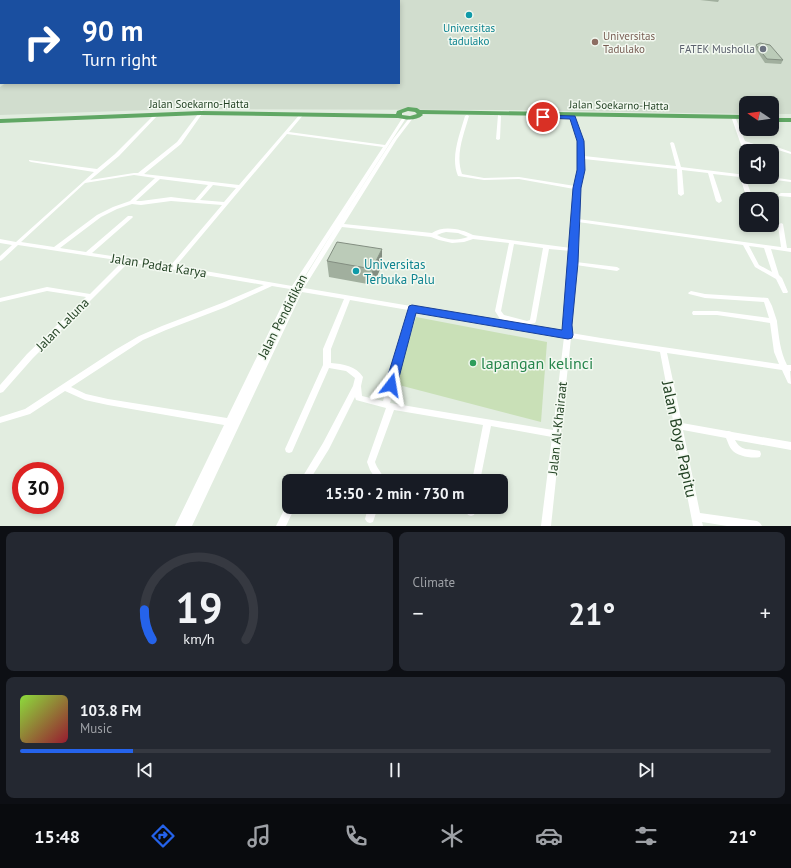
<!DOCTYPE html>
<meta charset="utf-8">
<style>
:root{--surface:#171b24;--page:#242831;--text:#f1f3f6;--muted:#9ea1a6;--line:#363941;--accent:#2563eb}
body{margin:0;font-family:"PT Sans",sans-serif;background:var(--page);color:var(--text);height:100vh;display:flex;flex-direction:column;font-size:15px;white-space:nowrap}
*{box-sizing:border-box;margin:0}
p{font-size:13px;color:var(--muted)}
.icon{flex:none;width:22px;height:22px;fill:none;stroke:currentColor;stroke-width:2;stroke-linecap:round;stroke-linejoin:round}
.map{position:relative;height:526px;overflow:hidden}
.side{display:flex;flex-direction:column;gap:6px;padding:6px;background:#0d0f14;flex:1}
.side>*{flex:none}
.guide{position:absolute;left:0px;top:0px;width:400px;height:84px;box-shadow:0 2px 6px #0003;background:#1a4fa0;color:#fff;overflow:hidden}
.needle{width:26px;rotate:283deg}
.fabs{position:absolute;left:739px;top:96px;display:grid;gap:8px}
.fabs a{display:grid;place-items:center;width:40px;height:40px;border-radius:8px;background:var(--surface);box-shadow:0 2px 6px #0003;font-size:20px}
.speed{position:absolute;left:12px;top:462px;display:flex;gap:8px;font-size:20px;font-weight:700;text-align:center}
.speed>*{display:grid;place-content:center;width:52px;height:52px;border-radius:50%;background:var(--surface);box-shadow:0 2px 6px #0003;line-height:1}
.speed .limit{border:6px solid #d22;background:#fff;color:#111}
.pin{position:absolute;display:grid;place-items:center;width:34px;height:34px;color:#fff;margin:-17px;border:2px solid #fff;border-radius:50%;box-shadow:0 1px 4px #0007}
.me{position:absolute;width:44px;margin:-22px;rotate:14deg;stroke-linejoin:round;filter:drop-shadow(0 0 3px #0008)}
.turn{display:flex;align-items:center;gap:14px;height:84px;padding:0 16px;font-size:18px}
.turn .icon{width:52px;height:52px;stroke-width:2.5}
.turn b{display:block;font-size:28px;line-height:34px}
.big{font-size:30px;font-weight:600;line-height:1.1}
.side .card{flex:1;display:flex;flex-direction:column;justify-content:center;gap:6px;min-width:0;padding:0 14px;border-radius:8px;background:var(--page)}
.side .dial{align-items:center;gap:0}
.dial svg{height:104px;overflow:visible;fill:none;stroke:var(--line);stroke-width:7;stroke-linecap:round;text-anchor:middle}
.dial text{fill:var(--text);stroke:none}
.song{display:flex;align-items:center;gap:12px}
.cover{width:48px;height:48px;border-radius:6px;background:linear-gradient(135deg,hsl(90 70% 55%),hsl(350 70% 35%))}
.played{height:4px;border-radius:2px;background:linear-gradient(90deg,var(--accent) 15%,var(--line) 15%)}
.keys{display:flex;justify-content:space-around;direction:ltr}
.heat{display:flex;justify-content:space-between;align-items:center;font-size:22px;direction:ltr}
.side .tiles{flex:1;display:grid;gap:6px;grid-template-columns:1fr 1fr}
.card:last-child{grid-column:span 2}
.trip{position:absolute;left:282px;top:474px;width:226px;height:40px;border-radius:8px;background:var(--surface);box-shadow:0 2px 6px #0003;font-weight:600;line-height:40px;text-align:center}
.dock{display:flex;height:64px;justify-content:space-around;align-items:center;background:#090b0e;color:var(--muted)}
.dock .icon{width:28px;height:28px}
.dock .active{color:var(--accent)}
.dock b{font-size:18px;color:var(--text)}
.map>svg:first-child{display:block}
.built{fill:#d1ddce}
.green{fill:#c9e0b7}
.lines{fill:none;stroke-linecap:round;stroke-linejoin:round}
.minor{fill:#fff;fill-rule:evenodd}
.primary{fill:#60a764;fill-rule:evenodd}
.wall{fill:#a1af9e}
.shaded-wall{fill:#838e81}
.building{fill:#bbcbb8;stroke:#838e81}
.route{fill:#2563eb;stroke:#184099}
.culture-dot{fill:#0f9aa8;stroke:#f3f9f1;stroke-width:1.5}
.education-dot{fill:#8d6e63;stroke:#f3f9f1;stroke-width:1.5}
.worship-dot{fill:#6b7280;stroke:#f3f9f1;stroke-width:1.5}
.leisure-dot{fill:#2e9e5b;stroke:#f3f9f1;stroke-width:1.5}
.labels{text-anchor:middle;stroke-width:3;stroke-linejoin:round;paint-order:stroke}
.far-culture-label{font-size:11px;fill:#0d838f;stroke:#f3f9f1}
.far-education-label{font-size:11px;fill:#785e54;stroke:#f3f9f1;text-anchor:start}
.far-worship-label{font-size:11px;fill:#5b616d;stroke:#f3f9f1;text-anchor:end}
.far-street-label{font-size:11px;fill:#1f3f20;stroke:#f3f9f1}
.culture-label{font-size:13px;fill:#0d838f;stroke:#f3f9f1;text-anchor:start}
.street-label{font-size:13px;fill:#1f3f20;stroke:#f3f9f1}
.near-leisure-label{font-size:16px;fill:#27864d;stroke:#f3f9f1;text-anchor:start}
.near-street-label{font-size:16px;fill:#1f3f20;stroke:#f3f9f1}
</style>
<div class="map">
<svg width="791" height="526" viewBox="0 0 791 526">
<rect width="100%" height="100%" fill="#e2ede0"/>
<path class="built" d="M127 0H791V114H772V103H746V114L506 110 182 109 0 115V87L6 83H399V1H125Z"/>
<path class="green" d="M416 317 547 342 541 422 395 384Z"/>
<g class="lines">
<path class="minor" d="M201 110 204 111 181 144 144 174 239 185 301 113 304 114 289 132 385 145 403 117H405L406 118 338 224 393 139 410 117H411L413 118 397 139 344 224 432 233C443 225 462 229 473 235L571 248 574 189 519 179 484 180 458 176C450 157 460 134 465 116L467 115 469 116C464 134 455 155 462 174L484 178 519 177 575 186C578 172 582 156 579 141 577 133 573 125 570 117L572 116 574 117 583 141 584 156 676 166 670 143 672 142 674 143 681 167 746 175V177H748H745L753 199H747L740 177 713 174 722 201 719 203 716 201 708 173 682 170 684 194 681 196 678 194 677 169 584 159 583 170 580 188 578 219 781 247 778 225 781 223 783 224 787 248H791V252L771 249 779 275 782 278 788 292 787 293H783L776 279 755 267 743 245 578 222 576 262 617 267 620 269 617 271 576 265 570 325 571 333 601 338 779 364 774 352 770 323 717 315H693L692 313 693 311H717L769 318 764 302 705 298 689 294 688 293 691 291 705 294 768 298 772 306 777 321V322C779 337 780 351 787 365H791V371H790L791 384 788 383 782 370 667 353 682 423 727 431H729L732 432 791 442V450L735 440C741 452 749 448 760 451L761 454 760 457C752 459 737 456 732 450 729 447 728 442 726 438L683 430 700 513 757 521 760 523 762 526H727L702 522 703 526H693L674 428 673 426 674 425 660 352 571 338 551 526H541L552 437 491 426 480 481H472L483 425 394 410 375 462C377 469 383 474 385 481H377L370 470 367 462 386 408 356 400 355 397 329 449 309 481H300L323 443 353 386 355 378 346 371 329 368 292 452 289 453 286 452 285 449 323 365V349L344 299 302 292 192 526H175L224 425 108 405 85 400 65 391 30 414 0 423V417L25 409 115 350 139 336 162 326 222 303 264 285 129 262 33 358 3 392 0 393V385L27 354 86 297 47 291 0 302V298L47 287 90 294 123 261 18 245 2 260 0 261V256L12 245 0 243V239L16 242 94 172 31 162 29 161V160L97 169 115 154 156 113H158V115L119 156 90 180 134 173H138L177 142ZM287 134 383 147 292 286 176 266ZM134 175 155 178 130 201 113 207 97 215 54 247 21 242 85 183ZM160 179 208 185 195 200 171 197 141 201H136ZM213 185 236 188 224 202 200 200ZM171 201 222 205 171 265 92 253 132 218 133 217 132 216H128L86 252 60 248 101 217 117 209 132 204 141 205ZM337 225 299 287H298ZM342 227 431 237 439 240 452 243 464 242 473 239 509 243 495 311 500 319 527 325 535 323 536 321 549 249 571 251 564 325V332L304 288ZM446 232 458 233 468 237C458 241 446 240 437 235L442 233ZM514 244 543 248 530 320 527 321 504 315 501 311ZM749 246 764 248 772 272 759 265ZM272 286 290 289 227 418 108 399 86 394 71 387 143 340 166 330 226 307ZM296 290 297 291 275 335ZM350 300 408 310 383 401 362 396 361 386 363 377C356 366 343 364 331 363V349ZM415 311 564 337 553 430 390 403Z
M498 115 501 116 500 139 498 140 496 139Z
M733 118 736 119 745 141 754 144 777 147 791 152V154L775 149 746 145 748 151H746V152H744L740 142 732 119Z
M758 177H771L791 180V182L760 178Z
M781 193H791V197L779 196V194Z
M289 503V507H295L286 526H276L287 504Z
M368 507H378L373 522 370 523 367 522 365 519Z
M467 507H477L474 515 471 516 468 515 466 512Z"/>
<path class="primary" d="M408 107 417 108 420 110 746 115V119L422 114 423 115C416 121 407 120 398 118L201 115 0 123V119L201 111 396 114 397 111ZM408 111 415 112 417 114 410 116 402 115V113Z
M772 118H791V122H772Z"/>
</g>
<path class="wall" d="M700 0H719L718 2Z
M756 45 783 60 781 64 765 63 755 48Z
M327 261 382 265 373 285 329 277Z"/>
<path class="shaded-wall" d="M382 249V265L373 285 372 269Z"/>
<path class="building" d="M760 43 770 45 783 60 767 59 756 45Z
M337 242 382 249 372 269 327 261Z"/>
<path class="route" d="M541 115 575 116 584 141 585 170 581 188 578 263 572 325 573 335 572 338 568 339 416 313 397 385 395 388 391 390 387 388 385 385 409 306 412 305 562 330 573 188 577 170V141L570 119 543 118H541Z"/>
<g class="culture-dot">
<circle cx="469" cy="15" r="4"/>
<circle cx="356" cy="271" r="4"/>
</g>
<circle class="education-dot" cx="595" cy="42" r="4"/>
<circle class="worship-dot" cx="763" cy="49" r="4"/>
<circle class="leisure-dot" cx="473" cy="363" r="4"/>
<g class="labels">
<g class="far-culture-label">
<text x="469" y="32">Universitas<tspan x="469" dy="13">tadulako</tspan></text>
</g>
<g class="far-education-label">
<text x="603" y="40">Universitas<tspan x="603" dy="13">Tadulako</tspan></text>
</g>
<g class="far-worship-label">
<text x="755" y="53">FATEK Musholla</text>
</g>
<g class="far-street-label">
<text x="199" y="108">Jalan Soekarno-Hatta</text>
<text transform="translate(619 105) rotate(1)" y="4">Jalan Soekarno-Hatta</text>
</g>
<g class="culture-label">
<text x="364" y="269">Universitas<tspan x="364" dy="15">Terbuka Palu</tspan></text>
</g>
<g class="street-label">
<text transform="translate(159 265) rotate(9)" y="5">Jalan Padat Karya</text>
<text transform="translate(282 316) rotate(-63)" y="5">Jalan Pendidikan</text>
<text transform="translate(62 324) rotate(-45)" y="5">Jalan Laluna</text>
<text transform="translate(557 428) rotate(-84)" y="5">Jalan Al-Khairaat</text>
</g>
<g class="near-leisure-label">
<text x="481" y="369">lapangan kelinci</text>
</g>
<g class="near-street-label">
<text transform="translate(680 439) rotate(78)" y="6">Jalan Boya Papitu</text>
</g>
</g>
</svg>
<div class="fabs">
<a><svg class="needle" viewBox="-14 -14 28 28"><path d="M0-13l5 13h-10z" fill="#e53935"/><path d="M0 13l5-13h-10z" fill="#9ea1a6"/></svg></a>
<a><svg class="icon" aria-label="sound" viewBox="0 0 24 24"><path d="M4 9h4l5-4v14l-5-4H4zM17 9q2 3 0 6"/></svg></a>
<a><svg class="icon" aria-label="search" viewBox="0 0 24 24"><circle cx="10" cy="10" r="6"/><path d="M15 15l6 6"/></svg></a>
</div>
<div class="speed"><div class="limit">30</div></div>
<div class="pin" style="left:543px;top:117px;background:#d93025"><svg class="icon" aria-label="arrive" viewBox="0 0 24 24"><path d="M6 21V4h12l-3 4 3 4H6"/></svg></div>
<svg class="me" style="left:391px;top:385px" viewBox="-20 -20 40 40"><path d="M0-17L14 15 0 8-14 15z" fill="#2563eb" stroke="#fff" stroke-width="4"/></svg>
<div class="trip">15:50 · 2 min · 730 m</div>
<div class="guide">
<div class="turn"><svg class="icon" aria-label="right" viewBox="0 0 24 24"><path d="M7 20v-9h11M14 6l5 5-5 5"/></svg><div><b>90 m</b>Turn right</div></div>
</div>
</div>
<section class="side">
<div class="tiles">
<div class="card dial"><svg viewBox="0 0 100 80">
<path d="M14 69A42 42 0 1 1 86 69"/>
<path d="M14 69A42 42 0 0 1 8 46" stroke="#2563eb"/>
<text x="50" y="56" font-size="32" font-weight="700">19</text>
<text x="50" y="72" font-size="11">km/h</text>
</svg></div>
<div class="card"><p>Climate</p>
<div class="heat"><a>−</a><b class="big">21°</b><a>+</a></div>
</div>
<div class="card">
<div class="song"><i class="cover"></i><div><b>103.8 FM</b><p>Music</p></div></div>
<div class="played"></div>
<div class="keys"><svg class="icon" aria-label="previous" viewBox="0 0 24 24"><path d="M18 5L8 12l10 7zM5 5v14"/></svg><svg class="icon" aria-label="pause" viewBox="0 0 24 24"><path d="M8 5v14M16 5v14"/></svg><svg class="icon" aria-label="next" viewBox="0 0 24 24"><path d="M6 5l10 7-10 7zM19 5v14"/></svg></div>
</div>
</div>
</section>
<nav class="dock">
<b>15:48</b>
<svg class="icon active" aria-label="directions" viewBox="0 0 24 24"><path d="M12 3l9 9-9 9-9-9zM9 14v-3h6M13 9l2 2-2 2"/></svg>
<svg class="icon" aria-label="music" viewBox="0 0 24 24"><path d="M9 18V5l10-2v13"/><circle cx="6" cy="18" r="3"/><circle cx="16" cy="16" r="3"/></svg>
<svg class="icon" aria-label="phone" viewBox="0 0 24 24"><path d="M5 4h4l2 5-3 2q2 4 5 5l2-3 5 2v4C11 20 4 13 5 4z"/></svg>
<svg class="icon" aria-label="climate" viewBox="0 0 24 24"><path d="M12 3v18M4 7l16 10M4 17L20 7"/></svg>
<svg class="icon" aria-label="car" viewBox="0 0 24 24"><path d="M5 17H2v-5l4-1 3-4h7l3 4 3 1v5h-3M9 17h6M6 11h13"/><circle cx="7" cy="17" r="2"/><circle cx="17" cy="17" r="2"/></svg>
<svg class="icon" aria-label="filters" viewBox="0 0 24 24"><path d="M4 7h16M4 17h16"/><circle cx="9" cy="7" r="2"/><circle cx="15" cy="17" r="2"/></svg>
<b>21°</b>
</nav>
